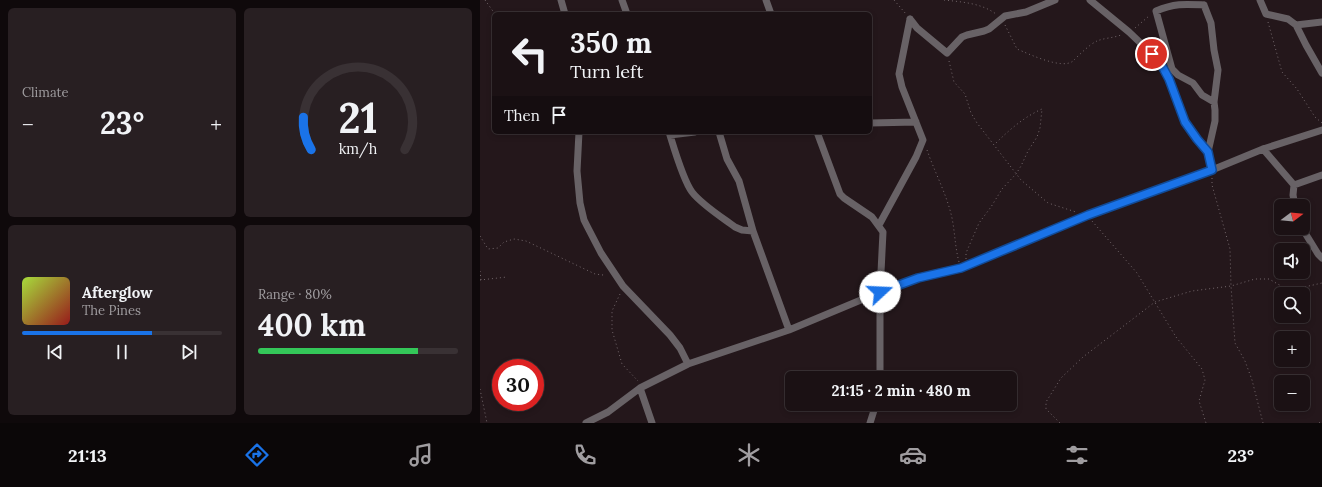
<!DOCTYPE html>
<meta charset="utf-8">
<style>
:root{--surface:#1b1114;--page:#281f22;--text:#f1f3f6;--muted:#a09da0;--line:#393134;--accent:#1a73e8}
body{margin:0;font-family:Lora,serif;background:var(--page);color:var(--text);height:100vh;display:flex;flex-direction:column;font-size:15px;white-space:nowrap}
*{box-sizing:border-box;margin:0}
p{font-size:13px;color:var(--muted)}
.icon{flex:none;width:22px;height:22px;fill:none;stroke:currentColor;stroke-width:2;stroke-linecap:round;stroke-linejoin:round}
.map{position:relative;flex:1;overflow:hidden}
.drawer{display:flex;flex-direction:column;gap:8px;padding:8px;background:#0f090b;width:480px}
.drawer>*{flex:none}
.guide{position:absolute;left:12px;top:12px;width:380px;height:122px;border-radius:6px;box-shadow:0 2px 6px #0003,0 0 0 1px var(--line);background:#1b1114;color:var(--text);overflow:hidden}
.needle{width:26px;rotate:74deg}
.buttons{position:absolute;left:794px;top:199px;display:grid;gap:8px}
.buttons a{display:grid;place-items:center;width:36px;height:36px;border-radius:6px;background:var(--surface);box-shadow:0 2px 6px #0003,0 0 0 1px var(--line);font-size:20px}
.speed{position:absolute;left:12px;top:359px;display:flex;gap:8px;font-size:20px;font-weight:700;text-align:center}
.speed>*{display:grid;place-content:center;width:52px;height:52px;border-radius:50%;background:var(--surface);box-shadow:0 2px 6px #0003,0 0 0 1px var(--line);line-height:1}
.speed .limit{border:6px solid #d22;background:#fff;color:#111}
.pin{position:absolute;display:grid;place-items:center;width:34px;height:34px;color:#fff;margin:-17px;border:2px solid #fff;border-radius:50%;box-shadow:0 1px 4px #0007}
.me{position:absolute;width:44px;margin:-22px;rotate:70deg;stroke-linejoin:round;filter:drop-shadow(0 0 3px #0008)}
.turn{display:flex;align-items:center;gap:14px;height:84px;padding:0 12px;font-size:18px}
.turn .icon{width:52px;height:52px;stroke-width:2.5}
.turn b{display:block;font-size:28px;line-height:34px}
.then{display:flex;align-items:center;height:38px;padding:0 12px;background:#0003;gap:8px;font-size:15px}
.big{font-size:30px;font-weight:800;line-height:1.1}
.drawer .card{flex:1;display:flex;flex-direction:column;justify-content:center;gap:6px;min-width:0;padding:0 14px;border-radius:6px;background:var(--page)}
.drawer .dial{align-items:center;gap:0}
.dial svg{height:104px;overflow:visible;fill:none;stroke:var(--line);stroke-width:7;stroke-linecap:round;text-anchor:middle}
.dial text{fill:var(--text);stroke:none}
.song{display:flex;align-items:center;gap:12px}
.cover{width:48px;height:48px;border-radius:6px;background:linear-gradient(135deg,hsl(80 70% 55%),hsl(0 70% 35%))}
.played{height:4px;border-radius:2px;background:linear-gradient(90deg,var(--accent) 65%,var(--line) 65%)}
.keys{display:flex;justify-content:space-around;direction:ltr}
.heat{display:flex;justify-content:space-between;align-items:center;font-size:22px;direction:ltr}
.charge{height:6px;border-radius:3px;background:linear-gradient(90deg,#34c759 80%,var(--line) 0)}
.drawer .tiles{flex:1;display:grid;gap:8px;grid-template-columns:repeat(2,1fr)}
.trip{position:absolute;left:305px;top:371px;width:232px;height:40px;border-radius:6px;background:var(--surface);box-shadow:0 2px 6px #0003,0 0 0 1px var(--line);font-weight:800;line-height:40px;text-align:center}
.tabs{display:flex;height:64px;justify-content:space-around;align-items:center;background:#0b0708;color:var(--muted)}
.tabs .icon{width:28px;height:28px}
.tabs .active{color:var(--accent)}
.tabs b{font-size:18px;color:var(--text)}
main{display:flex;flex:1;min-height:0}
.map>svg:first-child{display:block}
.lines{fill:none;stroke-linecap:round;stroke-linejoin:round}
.path{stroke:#74686c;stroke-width:1;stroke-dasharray:1 3;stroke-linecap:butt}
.street{stroke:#686266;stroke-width:7}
.route-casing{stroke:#114b97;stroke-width:10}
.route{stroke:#1a73e8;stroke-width:7}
</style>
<main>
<section class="drawer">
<div class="tiles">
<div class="card"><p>Climate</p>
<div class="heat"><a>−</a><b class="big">23°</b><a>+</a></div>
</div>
<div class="card dial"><svg viewBox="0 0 100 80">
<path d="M14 69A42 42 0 1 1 86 69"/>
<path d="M14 69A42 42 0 0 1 8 44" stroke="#1a73e8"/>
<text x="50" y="56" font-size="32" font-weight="700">21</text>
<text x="50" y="72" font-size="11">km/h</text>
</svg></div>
<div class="card">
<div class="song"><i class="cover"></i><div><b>Afterglow</b><p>The Pines</p></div></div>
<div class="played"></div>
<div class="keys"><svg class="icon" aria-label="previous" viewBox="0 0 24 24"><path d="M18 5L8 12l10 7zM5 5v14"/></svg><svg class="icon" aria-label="pause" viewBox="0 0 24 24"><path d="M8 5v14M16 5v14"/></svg><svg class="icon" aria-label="next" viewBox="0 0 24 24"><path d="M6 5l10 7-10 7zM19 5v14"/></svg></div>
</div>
<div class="card"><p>Range · 80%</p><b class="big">400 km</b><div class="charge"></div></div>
</div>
</section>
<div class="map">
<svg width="842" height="423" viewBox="0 0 842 423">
<rect width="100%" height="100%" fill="#24171b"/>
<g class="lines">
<path class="path" d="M5 0 15 14
M414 0 426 14
M464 0C482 2 501 3 516 14
M788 22 802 72 817 89 835 117 842 123
M525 25 537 49C549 54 582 70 593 61 599 55 610 44 617 41 624 38 633 38 641 35
M655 28 669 16
M469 61 474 82 485 94 491 113 497 123 541 180 568 203 596 212
M447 150C455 173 467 195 472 218 475 233 475 247 479 262
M732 178V185L750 249 751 286 755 343 765 361 772 380 783 423
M612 221 657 273 696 337 722 369 725 380 719 401 726 423
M0 236 8 249 18 248 24 242 34 239 46 241 115 274 123 275 125 273
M486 259V253L499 223 511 207 522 189 536 174 541 166 548 151 557 137 560 128 562 109C544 117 529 130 515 144
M0 271 1 280 0 282
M0 280 27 277
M140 294 132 311V330L142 364 158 381
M0 389 7 423
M580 423 566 409V402L581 378 603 357 675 302 712 291 751 286 775 279H789L803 287 811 290 842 283
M839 423 842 421"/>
<path class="street" d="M81 0 85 14
M142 0 147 14
M286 0 291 14
M610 0 649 32 672 54 682 66 689 79 705 122 717 139 728 152 732 170
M780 0 786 14 808 19 816 25 842 22
M724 5C705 4 695 3 676 11L692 69 698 75 713 83 722 95 734 102
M724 5 731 23 734 50 738 70 734 102 735 110V121L728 152
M430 19 437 28 467 53 482 37 487 35 504 31 509 29 525 16 546 12 575 0
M816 25 826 45 842 73
M390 123 436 122
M99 132 97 171 100 203 104 220 107 226 121 253 143 286 190 335 200 348 208 364
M189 132C194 148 203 180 212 192 222 205 243 218 255 227L262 230 273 231 309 330
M239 132 247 159 259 181 273 231
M337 132 360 194 364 198 392 217 403 232 400 292V378
M190 135 215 132
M783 149 814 185 813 195 815 206
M814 185 842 175
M399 225 436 157 443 140 422 87 419 74 430 19
M822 228 838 254 842 258
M106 423 128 412 160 388
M172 423 160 388 208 364 309 330 400 292 438 278 481 268 608 215 732 170 783 149 842 130
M390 423 396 404"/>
</g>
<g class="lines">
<g class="route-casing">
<path id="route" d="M400 292 438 278 481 268 608 215 732 170 728 152 717 139 705 122 689 79 682 66 672 54"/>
</g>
<use href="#route" class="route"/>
</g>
</svg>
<div class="buttons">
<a><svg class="needle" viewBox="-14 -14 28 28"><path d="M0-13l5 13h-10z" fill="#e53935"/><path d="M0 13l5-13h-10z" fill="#a09da0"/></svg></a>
<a><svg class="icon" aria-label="sound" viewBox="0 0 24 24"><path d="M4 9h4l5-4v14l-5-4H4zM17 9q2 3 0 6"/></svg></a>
<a><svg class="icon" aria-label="search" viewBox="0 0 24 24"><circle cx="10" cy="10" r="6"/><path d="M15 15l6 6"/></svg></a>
<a>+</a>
<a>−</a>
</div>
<div class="speed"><div class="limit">30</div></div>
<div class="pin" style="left:672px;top:54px;background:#d93025"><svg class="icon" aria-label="arrive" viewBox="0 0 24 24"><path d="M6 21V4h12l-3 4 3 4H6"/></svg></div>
<svg class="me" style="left:400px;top:292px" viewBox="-20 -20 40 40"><circle r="19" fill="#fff"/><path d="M0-13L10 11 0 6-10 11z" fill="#1a73e8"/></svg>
<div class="trip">21:15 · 2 min · 480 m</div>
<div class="guide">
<div class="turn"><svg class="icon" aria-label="left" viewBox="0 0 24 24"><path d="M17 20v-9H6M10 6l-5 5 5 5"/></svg><div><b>350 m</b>Turn left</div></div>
<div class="then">Then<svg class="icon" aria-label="arrive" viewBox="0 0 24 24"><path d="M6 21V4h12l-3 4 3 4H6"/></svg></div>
</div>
</div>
</main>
<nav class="tabs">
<b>21:13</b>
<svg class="icon active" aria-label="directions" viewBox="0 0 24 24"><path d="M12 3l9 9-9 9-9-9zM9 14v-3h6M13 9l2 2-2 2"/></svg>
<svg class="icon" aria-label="music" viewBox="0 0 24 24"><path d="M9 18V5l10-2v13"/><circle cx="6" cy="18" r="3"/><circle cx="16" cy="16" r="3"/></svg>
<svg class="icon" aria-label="phone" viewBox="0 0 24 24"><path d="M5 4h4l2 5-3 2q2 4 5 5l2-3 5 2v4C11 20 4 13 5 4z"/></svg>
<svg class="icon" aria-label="climate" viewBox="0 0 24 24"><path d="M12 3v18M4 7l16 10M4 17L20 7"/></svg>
<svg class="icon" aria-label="car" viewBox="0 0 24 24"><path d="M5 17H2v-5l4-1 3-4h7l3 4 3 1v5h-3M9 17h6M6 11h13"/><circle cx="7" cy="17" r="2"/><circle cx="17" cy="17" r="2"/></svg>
<svg class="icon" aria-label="filters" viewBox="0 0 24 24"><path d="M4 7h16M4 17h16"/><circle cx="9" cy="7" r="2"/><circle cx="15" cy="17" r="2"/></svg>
<b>23°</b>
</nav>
